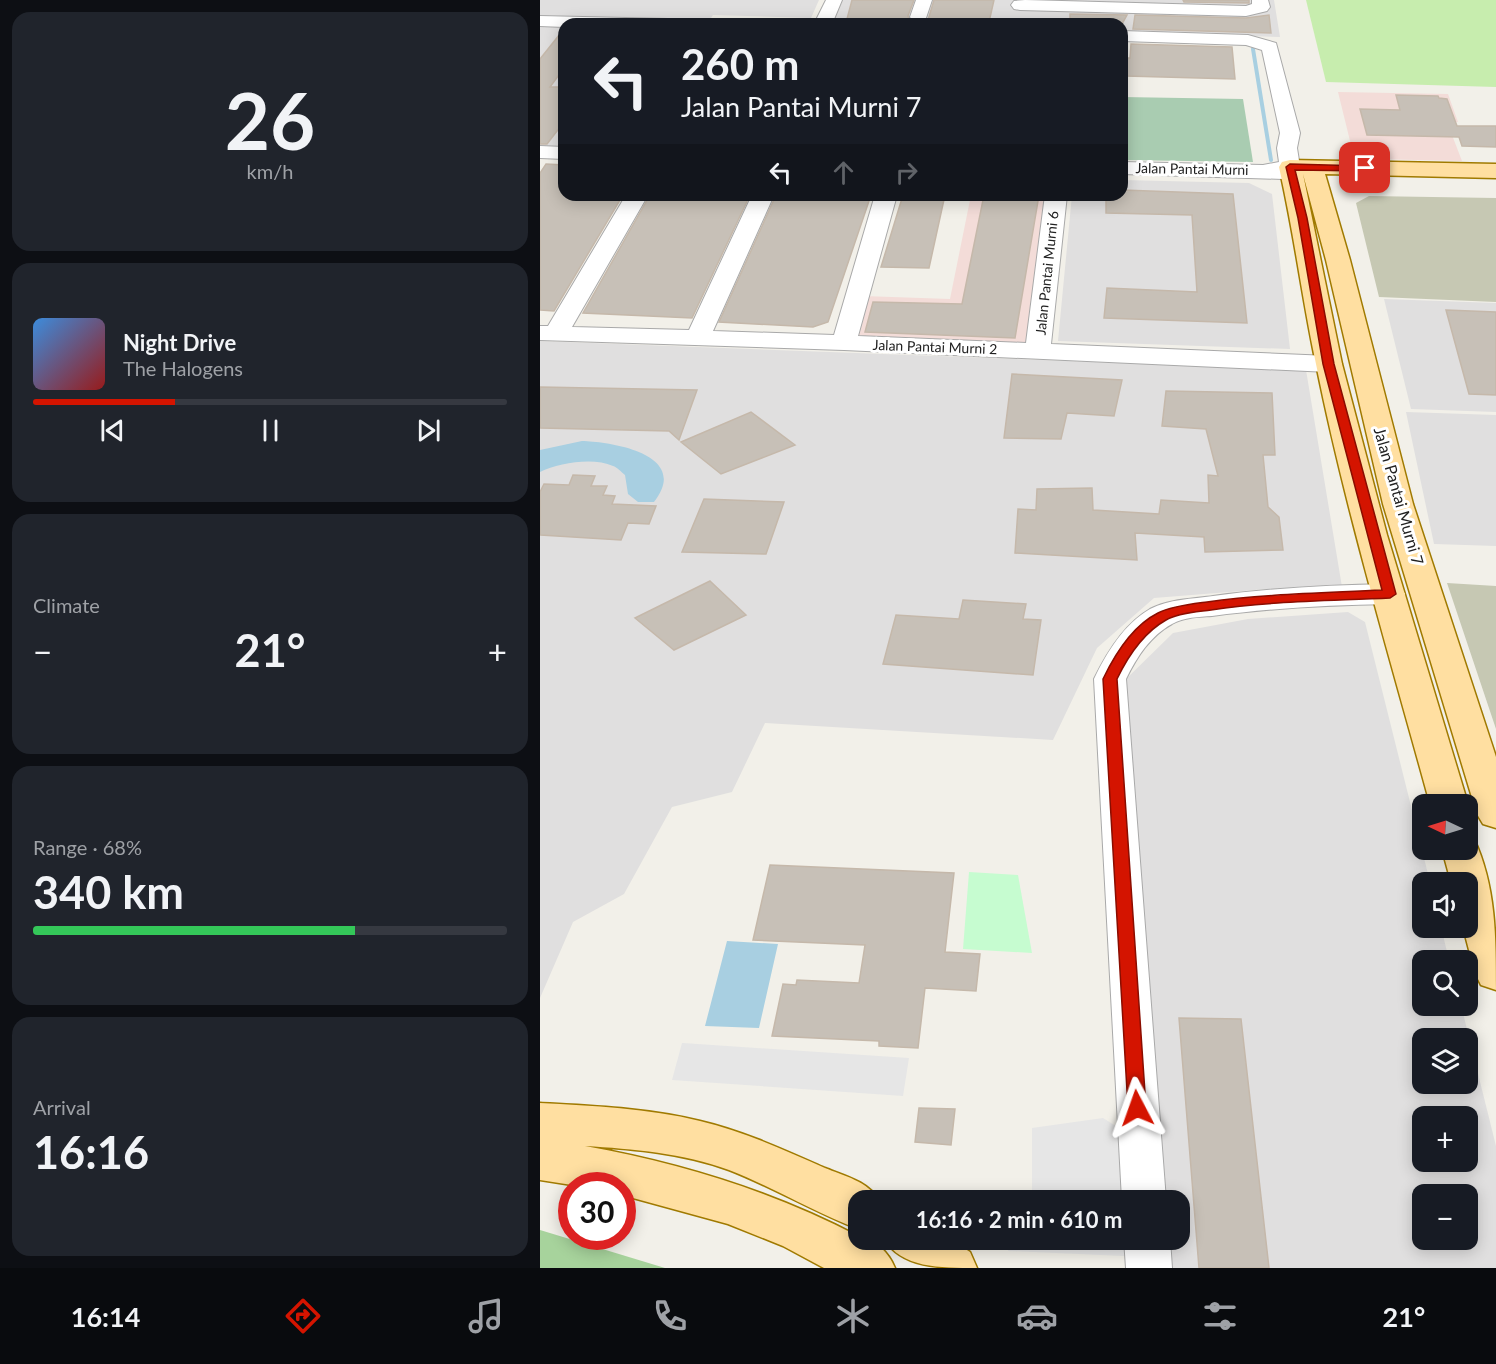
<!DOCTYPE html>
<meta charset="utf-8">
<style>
:root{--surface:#171b24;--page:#20242c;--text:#f1f3f6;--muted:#9ea1a6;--line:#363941;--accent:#d41400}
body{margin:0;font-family:Lato,sans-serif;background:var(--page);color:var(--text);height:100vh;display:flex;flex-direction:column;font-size:22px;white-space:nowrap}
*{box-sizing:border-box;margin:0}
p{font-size:20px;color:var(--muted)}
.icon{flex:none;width:33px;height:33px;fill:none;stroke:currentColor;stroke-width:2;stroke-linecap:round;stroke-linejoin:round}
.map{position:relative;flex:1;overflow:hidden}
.panel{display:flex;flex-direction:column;gap:12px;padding:12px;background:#0d0f14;width:540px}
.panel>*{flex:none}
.banner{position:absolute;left:18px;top:18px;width:570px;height:183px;border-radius:18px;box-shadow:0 3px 15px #0003;background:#171b24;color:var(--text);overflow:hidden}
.needle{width:39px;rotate:274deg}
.tools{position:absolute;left:872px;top:794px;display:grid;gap:12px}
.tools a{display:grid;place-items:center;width:66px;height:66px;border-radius:12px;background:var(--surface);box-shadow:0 3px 15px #0003;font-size:30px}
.speed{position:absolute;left:18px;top:1172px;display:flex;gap:12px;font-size:30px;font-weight:700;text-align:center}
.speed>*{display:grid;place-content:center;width:78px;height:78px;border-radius:50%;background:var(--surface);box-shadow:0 3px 15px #0003;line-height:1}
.speed .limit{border:9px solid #d22;background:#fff;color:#111}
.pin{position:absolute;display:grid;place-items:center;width:51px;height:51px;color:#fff;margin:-26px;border-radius:12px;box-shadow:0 3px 9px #0006}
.me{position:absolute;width:66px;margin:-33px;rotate:356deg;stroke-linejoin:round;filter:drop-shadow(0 0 4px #0008)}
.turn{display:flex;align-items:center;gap:21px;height:126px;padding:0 24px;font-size:27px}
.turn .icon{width:78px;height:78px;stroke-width:2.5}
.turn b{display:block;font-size:42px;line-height:51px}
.lanes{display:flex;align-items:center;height:57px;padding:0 24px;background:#0003;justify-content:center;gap:30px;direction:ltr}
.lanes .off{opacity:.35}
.big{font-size:45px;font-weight:700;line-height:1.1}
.panel .widget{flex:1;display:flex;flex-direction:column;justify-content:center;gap:9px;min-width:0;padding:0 21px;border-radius:18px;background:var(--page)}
.panel .dial{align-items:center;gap:0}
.dial b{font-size:78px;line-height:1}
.song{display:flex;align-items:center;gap:18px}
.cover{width:72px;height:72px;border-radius:9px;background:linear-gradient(135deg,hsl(210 70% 55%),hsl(0 70% 35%))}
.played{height:6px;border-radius:3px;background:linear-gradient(90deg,var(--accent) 30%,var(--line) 30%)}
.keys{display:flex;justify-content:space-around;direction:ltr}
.heat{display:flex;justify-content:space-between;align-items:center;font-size:33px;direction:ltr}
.charge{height:9px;border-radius:4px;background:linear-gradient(90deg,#34c759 68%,var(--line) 0)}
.trip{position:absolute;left:308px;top:1190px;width:342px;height:60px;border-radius:18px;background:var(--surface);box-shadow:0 3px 15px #0003;font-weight:700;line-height:60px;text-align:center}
.dock{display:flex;height:96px;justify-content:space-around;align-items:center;background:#090b0e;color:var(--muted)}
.dock .icon{width:42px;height:42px}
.dock .active{color:var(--accent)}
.dock b{font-size:27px;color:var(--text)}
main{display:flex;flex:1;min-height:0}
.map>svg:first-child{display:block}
.residential{fill:#e0dfdf;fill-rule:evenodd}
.commercial{fill:#f3dcd8}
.construction{fill:#c6c8b3}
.grass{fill:#c7edae}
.forest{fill:#a7d39c}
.cemetery{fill:#a9ccb1}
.park{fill:#c6fcd0}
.parking{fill:#e6e6e6}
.water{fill:#a8cfe1}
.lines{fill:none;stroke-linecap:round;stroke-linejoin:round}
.stream{stroke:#a8cfe1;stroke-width:4}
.building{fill:#c7c0b7;stroke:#c5b8aa;stroke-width:1.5}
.minor-casing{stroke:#a9a9a9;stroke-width:2}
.major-casing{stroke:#a07a00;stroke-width:3}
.minor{fill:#fff;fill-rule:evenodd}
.major{fill:#ffdfa1;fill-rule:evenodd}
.route{fill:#d41400;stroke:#8a0d00;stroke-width:1.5}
.labels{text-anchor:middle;stroke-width:6;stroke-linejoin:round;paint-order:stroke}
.far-street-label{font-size:14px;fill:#222;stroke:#fff}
.street-label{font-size:16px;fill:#222;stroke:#fff}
</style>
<main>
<section class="panel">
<div class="widget dial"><b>26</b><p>km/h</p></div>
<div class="widget">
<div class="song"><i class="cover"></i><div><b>Night Drive</b><p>The Halogens</p></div></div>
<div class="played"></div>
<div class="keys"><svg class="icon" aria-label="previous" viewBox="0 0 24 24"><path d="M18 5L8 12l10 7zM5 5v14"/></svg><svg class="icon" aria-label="pause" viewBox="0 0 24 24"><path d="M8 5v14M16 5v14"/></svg><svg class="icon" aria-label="next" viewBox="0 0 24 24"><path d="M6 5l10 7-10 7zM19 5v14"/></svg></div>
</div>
<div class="widget"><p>Climate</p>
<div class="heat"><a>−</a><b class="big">21°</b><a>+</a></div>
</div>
<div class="widget"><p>Range · 68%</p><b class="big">340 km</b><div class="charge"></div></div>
<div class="widget"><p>Arrival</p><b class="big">16:16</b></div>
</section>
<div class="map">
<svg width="956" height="1268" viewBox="0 0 956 1268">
<rect width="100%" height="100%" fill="#f2f0e9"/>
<path class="residential" d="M0 0H279L271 18 173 15 167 24H24V147L0 146Z
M303 0H734L740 37 582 32V24H293Z
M582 180 709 183 732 194 750 349 518 341 532 195H582Z
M844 299 956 303V412L871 409Z
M0 341 766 370 802 587 727 589 614 598 557 648 513 740 225 723 192 792 132 807 84 894 33 922 0 998Z
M866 412 956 415V546L894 544Z
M808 612 825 622 890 882H882V927H901L909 960H882V1005H921L956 1146V1268H627L625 1239H639V1200H623L585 680 633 633 708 619ZM882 1038H927V1083H882ZM882 1116H927V1161H882ZM882 1194H927V1239H882Z"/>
<path class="commercial" d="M798 92 908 94 918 122H907L922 161 832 159 812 149Z
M431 195H510L492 347 311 340 323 296 410 299Z"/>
<path class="construction" d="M829 196 956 198V302L839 297 816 203Z
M907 583 956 586V729Z"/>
<path class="grass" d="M766 0H956V87L786 82Z"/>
<path class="forest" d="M0 1230 125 1268H0Z"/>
<path class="cemetery" d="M582 97 703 99 713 162 582 160Z"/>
<path class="park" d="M429 872 478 875 492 953 423 949Z"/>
<path class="parking" d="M142 1043H143L369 1058 363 1096 132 1080Z
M563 1118 579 1128 582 1200H492V1128Z
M469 1239H584V1256L468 1251Z"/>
<path class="water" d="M42 441C74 442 151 455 114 502H98L88 494 85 475C81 472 77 467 73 466 53 457 19 463 0 472V450Z
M187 941 238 944 219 1028 165 1026Z"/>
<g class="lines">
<path class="stream" d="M713 49 731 160"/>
</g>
<path class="building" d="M312 0H374L368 16 369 19H307Z
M394 0H454L449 22 388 20Z
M643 0H709V3L644 2Z
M530 14 587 15 582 24H530Z
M595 15 706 18 729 15 731 33 593 29Z
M24 29V68L10 87H24V122L7 144H0V59Z
M591 44 692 47 695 79 586 76 587 58H590Z
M856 95 898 96 899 98 907 99 917 126H956V147L922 146 919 137 827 135 820 109 860 110Z
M6 164 24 165V195H83L14 311 0 310V173Z
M582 190 693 194 707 323 564 318 567 288 657 292 652 215 566 213V195H582Z
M110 195H210L152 318 43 313Z
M236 195H331L288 322 273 327 179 322Z
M363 195H405L389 268 341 267Z
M444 195H499L475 338 325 332 333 302 422 304Z
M906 310 956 312V395L929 394Z
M472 374 582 380 574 416 527 413 521 439 464 438Z
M0 387 157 390 139 440 129 431 0 428Z
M626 391 732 393 735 455H723L728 507 739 517 743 550 665 552 664 537 595 533 597 560 475 553 478 509 496 510 497 489 552 488 553 510 619 514 621 500 669 503 668 475 678 476 666 429 622 426Z
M211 412 255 445 181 474 141 442Z
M33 475 55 476 51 486H67L63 495 75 496 72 504 116 506 109 524 88 523 81 540 0 535V492L4 484 29 485Z
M164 499 244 502 226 554 142 552Z
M170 581 206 615 134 650 95 618Z
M423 600 486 604 483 619 501 620 493 675 343 664 356 615 419 619Z
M230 865 414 873 405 952 440 954 436 991 385 988 378 1048 339 1046V1041L232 1036 243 984 256 985 257 980 319 983 325 945 213 940Z
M639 1018 701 1019 729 1268H659Z
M379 1108 415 1109 411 1145 375 1142Z"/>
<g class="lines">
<g class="minor-casing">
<path id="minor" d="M286 0H302L292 24H274Z
M376 0H392L385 21H373L370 17Z
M485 0 706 6 712 4V0H728L730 7 727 11 706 16 480 10 474 9 471 5 474 1Z
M0 16 128 19 134 20 137 24H24V27L0 26Z
M582 31 708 35 736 43 760 133 757 148 760 167 757 171 753 172 750 177 743 179 582 174V162L723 165 739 162 737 148 740 133 722 50 706 45 582 41Z
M0 146 24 147V159L0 158Z
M86 195H108L32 327 149 330 212 195H234L173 331 294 335 335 195H357L318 336 486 343 505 195H527L511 344 789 356 798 359 802 364 798 369 789 372 304 350 0 340V326H8Z
M850 584 861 587 865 594 861 601 850 604C790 605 731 608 672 616 659 617 644 617 632 624 610 636 597 657 586 679L626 1200H582L554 679C567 652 584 624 610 609 629 599 652 599 673 596 732 588 791 585 850 584Z
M584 1239H630L632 1268H586Z"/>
</g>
<g class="major-casing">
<path id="major" d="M750 160 956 164V178L785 174 810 260 873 504 956 757V828L943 824 937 814 843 504 786 260 763 174 802 364 847 535 928 804H890C850 658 806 512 776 364 762 298 754 232 739 167L742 162Z
M927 836 934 839C956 886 956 938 956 990L941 985 935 973 923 927H927V882H911L902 849H927Z
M0 1103C53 1106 108 1108 160 1121 203 1131 244 1150 285 1168 302 1175 330 1182 338 1200H318V1229C274 1212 233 1187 189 1170 143 1153 93 1149 45 1146 140 1163 232 1191 318 1236V1239C336 1239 349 1253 355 1268H284L243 1246 188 1224 82 1195V1185H32L0 1180Z
M344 1239H410L430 1252 437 1268C399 1268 362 1268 344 1239Z"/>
</g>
<use href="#minor" class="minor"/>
<use href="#major" class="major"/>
</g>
<path class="route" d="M750 164 825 166 829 168 825 171 755 170 767 218 794 364 856 594 850 598C790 601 730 601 671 610 657 612 638 613 626 620 603 633 588 656 577 679L606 1108 604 1113 597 1116 591 1113 588 1108 563 679C575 654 592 626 618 613 632 606 652 604 667 602 725 594 784 593 842 590L783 364 758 218 746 167Z"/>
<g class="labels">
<g class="far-street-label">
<text transform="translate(652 169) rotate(1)" y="5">Jalan Pantai Murni</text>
<text transform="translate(507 273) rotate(-84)" y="5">Jalan Pantai Murni 6</text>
<text transform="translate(395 347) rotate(2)" y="5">Jalan Pantai Murni 2</text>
</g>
<g class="street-label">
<text transform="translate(859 496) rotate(74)" y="6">Jalan Pantai Murni 7</text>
</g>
</g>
</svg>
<div class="tools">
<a><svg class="needle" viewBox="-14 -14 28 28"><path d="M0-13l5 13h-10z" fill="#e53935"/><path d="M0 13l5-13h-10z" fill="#9ea1a6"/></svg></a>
<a><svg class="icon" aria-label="sound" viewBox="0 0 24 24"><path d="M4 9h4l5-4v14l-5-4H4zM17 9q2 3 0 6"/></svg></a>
<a><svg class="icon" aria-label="search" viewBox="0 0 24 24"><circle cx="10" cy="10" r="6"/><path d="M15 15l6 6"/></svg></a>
<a><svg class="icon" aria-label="layers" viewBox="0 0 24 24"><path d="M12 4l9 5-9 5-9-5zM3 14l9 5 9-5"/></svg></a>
<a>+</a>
<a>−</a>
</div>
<div class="speed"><div class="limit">30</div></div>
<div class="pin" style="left:825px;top:168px;background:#d93025"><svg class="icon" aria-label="arrive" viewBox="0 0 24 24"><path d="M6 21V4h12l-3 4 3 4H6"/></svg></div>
<svg class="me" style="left:597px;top:1108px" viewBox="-20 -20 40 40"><path d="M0-17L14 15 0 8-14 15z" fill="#d41400" stroke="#fff" stroke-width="4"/></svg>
<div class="trip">16:16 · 2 min · 610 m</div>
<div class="banner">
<div class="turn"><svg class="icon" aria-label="left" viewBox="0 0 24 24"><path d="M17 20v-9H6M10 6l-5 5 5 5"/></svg><div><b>260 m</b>Jalan Pantai Murni 7</div></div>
<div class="lanes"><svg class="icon" aria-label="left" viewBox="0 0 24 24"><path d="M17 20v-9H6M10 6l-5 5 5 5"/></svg><svg class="icon off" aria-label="ahead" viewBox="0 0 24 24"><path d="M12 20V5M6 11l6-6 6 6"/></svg><svg class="icon off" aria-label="right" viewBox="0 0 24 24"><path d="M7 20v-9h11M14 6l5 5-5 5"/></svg></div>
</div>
</div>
</main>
<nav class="dock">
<b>16:14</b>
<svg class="icon active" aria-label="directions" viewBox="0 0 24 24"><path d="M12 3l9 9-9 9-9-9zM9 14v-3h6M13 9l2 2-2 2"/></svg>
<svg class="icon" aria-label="music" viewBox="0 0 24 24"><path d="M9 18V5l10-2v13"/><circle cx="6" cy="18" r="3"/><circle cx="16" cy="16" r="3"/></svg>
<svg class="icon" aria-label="phone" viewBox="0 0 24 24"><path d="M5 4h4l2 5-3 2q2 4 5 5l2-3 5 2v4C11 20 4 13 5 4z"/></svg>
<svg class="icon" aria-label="climate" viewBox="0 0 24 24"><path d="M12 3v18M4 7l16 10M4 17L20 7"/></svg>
<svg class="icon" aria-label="car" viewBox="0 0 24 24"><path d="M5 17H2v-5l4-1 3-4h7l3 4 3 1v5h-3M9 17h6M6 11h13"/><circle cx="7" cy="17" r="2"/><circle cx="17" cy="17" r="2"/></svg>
<svg class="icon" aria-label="filters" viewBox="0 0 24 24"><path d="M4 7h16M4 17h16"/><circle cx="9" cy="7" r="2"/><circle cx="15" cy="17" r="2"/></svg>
<b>21°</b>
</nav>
